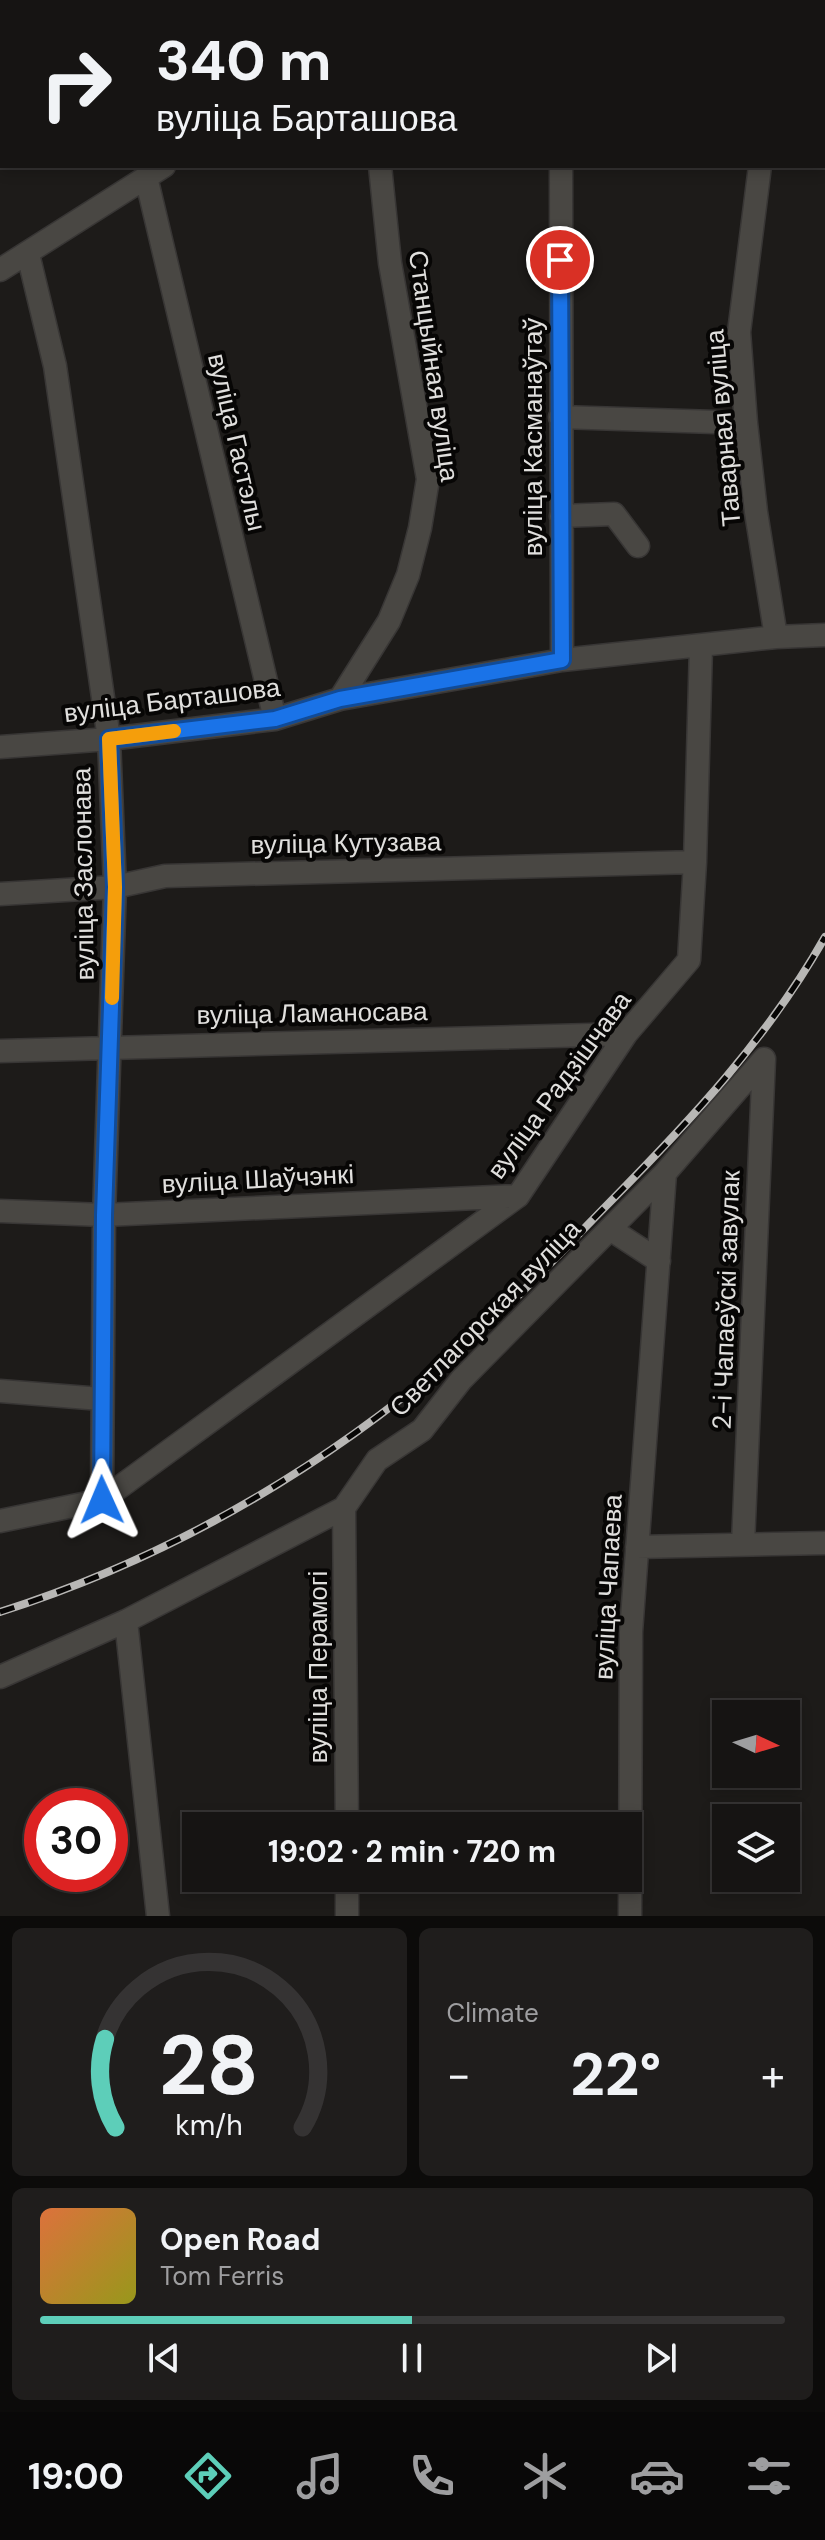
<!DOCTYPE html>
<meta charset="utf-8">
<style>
:root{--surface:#161413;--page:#1f1d1c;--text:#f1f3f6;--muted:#9e9ea0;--line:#353333;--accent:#5dceb9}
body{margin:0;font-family:"DM Sans",sans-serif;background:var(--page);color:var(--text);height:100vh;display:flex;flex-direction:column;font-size:30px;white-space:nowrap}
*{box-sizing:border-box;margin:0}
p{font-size:26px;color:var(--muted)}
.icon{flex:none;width:44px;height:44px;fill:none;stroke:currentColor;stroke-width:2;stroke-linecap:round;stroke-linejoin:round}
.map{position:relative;height:1916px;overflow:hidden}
.drawer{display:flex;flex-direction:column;gap:12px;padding:12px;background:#0c0b0a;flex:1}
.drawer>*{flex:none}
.hud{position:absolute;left:0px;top:0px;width:826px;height:168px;box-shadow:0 4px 12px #0003,0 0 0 2px var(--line);background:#161413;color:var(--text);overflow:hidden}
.needle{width:52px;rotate:94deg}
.tools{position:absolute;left:712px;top:1700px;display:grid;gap:16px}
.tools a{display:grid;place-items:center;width:88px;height:88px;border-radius:0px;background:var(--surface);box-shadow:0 4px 12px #0003,0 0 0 2px var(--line);font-size:40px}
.speed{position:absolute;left:24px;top:1788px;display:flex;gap:16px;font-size:40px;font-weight:700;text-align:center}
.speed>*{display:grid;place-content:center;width:104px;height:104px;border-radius:50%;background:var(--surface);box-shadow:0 4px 12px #0003,0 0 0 2px var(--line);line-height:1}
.speed .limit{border:12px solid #d22;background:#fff;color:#111}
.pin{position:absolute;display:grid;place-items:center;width:68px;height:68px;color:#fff;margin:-34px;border:4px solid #fff;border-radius:50%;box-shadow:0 2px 8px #0007}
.me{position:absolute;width:88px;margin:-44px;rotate:359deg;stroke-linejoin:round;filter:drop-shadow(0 0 6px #0008)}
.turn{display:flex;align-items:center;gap:28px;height:168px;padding:0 24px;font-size:36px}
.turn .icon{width:104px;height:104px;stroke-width:2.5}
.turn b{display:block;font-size:56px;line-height:68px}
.big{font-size:60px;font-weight:700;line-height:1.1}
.drawer .card{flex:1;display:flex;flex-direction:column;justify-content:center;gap:12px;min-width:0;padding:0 28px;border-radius:12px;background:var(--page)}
.drawer .dial{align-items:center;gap:0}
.dial svg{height:208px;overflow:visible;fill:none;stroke:var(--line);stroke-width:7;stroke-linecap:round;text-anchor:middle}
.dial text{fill:var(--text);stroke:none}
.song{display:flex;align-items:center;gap:24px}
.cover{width:96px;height:96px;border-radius:12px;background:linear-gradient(135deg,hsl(20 70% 55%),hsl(60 70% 35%))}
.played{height:8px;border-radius:4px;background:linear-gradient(90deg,var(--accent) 50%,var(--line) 50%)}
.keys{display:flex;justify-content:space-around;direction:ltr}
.heat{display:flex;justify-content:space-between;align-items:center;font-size:44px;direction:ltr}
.drawer .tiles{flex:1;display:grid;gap:12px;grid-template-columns:1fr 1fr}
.card:last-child{grid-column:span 2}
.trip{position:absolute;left:182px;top:1812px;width:460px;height:80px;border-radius:0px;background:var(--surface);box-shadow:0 4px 12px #0003,0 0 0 2px var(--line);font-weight:700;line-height:80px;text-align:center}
.tabs{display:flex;height:128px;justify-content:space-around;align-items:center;background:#090808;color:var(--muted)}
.tabs .icon{width:56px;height:56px}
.tabs .on{color:var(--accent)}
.tabs b{font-size:36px;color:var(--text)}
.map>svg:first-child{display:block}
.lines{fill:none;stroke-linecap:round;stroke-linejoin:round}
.minor-casing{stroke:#383635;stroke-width:25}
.minor{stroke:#494743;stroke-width:22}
.rail-casing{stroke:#b8b7b5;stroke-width:8}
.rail{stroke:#070605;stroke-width:5;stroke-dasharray:15;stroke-linecap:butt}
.route-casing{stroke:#114b97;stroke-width:20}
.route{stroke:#1a73e8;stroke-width:14}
.slow{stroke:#f59e0b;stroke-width:14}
.labels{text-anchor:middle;stroke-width:8;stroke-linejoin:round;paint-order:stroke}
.street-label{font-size:26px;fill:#e0dfdd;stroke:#070605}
</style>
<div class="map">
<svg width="825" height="1916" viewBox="0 0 825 1916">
<rect width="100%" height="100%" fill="#1d1b19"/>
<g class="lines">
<g class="minor-casing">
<path id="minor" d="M383 0 384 2
M185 2 189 0
M429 2 432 0
M561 2V0
M781 2V0
M0 110 2 109
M561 166 562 660
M760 166 739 332 746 423 756 512 776 637
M146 177 275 719
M28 254 55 366 109 739 115 887 104 1215 102 1500
M0 270 164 166
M560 417 746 423
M561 516 614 514 638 546
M340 699 389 621 408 575 420 528 428 479 390 263 380 166
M0 747 109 739 275 719 340 699 562 660 776 637 825 635
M0 894 115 887 165 876 695 862
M0 1051 626 1034
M0 1211 104 1215 518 1196
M610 1229 659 1261
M0 1391 101 1399
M344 1508 347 1826
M0 1521 102 1500 518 1196 626 1034 689 960 695 862 701 646
M743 1544 764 1059
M637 1547 825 1543
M126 1621 158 1916
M0 1677 126 1621 344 1508 377 1460 422 1430 461 1380 665 1173 764 1059
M347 1878V1916
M630 1916 631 1632 665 1173"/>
</g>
<use href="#minor" class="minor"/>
<g class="rail-casing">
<path id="rail" d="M0 1612C166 1559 317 1472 450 1359 506 1311 557 1256 609 1203 690 1121 768 1038 825 937"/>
</g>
<use href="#rail" class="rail"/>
</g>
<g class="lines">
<g class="route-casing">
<path id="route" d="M102 1500 104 1215 115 887 109 739 275 719 340 699 562 660 560 260"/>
</g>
<use href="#route" class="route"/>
<path class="slow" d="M112 998 115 887 109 739 174 731"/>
</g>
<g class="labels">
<g class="street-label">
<text transform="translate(434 366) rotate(82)" y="9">Станцыйная вуліца</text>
<text transform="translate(723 428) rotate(-95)" y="9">Таварная вуліца</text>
<text transform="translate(533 437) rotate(-90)" y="9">вуліца Касманаўтаў</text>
<text transform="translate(237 442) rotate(77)" y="9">вуліца Гастэлы</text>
<text transform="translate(172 700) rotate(-7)" y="9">вуліца Барташова</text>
<text transform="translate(346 843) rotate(-1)" y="9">вуліца Кутузава</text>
<text transform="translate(83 874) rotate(-91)" y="9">вуліца Заслонава</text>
<text transform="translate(312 1013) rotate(-1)" y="9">вуліца Ламаносава</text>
<text transform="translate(559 1085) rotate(-54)" y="9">вуліца Радзішчава</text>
<text transform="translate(258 1179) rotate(-3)" y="9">вуліца Шаўчэнкі</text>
<text transform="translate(726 1300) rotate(-88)" y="9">2-і Чапаеўскі завулак</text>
<text transform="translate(485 1318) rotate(-46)" y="9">Светлагорская вуліца</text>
<text transform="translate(608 1587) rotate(-87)" y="9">вуліца Чапаева</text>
<text transform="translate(318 1667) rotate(-90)" y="9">вуліца Перамогі</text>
</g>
</g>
</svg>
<div class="tools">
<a><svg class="needle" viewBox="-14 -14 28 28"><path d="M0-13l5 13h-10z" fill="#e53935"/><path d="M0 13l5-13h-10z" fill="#9e9ea0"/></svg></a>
<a><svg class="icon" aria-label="layers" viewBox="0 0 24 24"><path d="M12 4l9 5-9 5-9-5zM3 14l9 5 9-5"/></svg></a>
</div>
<div class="speed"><div class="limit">30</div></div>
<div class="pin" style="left:560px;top:260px;background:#d93025"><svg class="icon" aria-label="arrive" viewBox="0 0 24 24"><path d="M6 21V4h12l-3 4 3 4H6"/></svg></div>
<svg class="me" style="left:102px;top:1500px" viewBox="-20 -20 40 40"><path d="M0-17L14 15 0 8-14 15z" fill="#1a73e8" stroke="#fff" stroke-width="4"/></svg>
<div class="trip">19:02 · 2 min · 720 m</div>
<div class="hud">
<div class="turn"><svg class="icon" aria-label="right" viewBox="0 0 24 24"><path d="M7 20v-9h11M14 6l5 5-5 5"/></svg><div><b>340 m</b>вуліца Барташова</div></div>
</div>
</div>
<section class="drawer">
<div class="tiles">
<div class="card dial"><svg viewBox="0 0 100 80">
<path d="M14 69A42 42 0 1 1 86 69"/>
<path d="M14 69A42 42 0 0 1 10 35" stroke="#5dceb9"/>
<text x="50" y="56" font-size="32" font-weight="700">28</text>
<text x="50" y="72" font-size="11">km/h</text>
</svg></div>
<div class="card"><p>Climate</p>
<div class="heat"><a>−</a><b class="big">22°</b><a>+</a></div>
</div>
<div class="card">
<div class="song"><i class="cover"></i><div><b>Open Road</b><p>Tom Ferris</p></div></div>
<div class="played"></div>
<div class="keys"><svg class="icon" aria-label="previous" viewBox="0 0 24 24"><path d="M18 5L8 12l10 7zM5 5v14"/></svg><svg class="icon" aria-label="pause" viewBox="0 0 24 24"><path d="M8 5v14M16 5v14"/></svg><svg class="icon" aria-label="next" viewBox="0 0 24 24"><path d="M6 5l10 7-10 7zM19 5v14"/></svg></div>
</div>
</div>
</section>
<nav class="tabs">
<b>19:00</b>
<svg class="icon on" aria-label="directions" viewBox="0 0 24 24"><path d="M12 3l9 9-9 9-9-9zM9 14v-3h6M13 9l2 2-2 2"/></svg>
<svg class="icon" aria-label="music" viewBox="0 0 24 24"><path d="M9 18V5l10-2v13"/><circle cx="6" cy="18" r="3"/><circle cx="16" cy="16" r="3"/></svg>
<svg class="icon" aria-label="phone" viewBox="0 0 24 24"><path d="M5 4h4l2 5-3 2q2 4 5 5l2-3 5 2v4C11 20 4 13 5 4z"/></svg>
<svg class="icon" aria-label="climate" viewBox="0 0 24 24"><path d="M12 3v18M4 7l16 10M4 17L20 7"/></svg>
<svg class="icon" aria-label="car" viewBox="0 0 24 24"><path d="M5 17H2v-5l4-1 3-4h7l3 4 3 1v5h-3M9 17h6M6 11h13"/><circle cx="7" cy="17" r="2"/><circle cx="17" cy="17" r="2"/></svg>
<svg class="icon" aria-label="filters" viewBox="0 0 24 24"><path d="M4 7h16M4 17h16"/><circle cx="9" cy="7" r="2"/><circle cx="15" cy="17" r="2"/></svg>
</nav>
